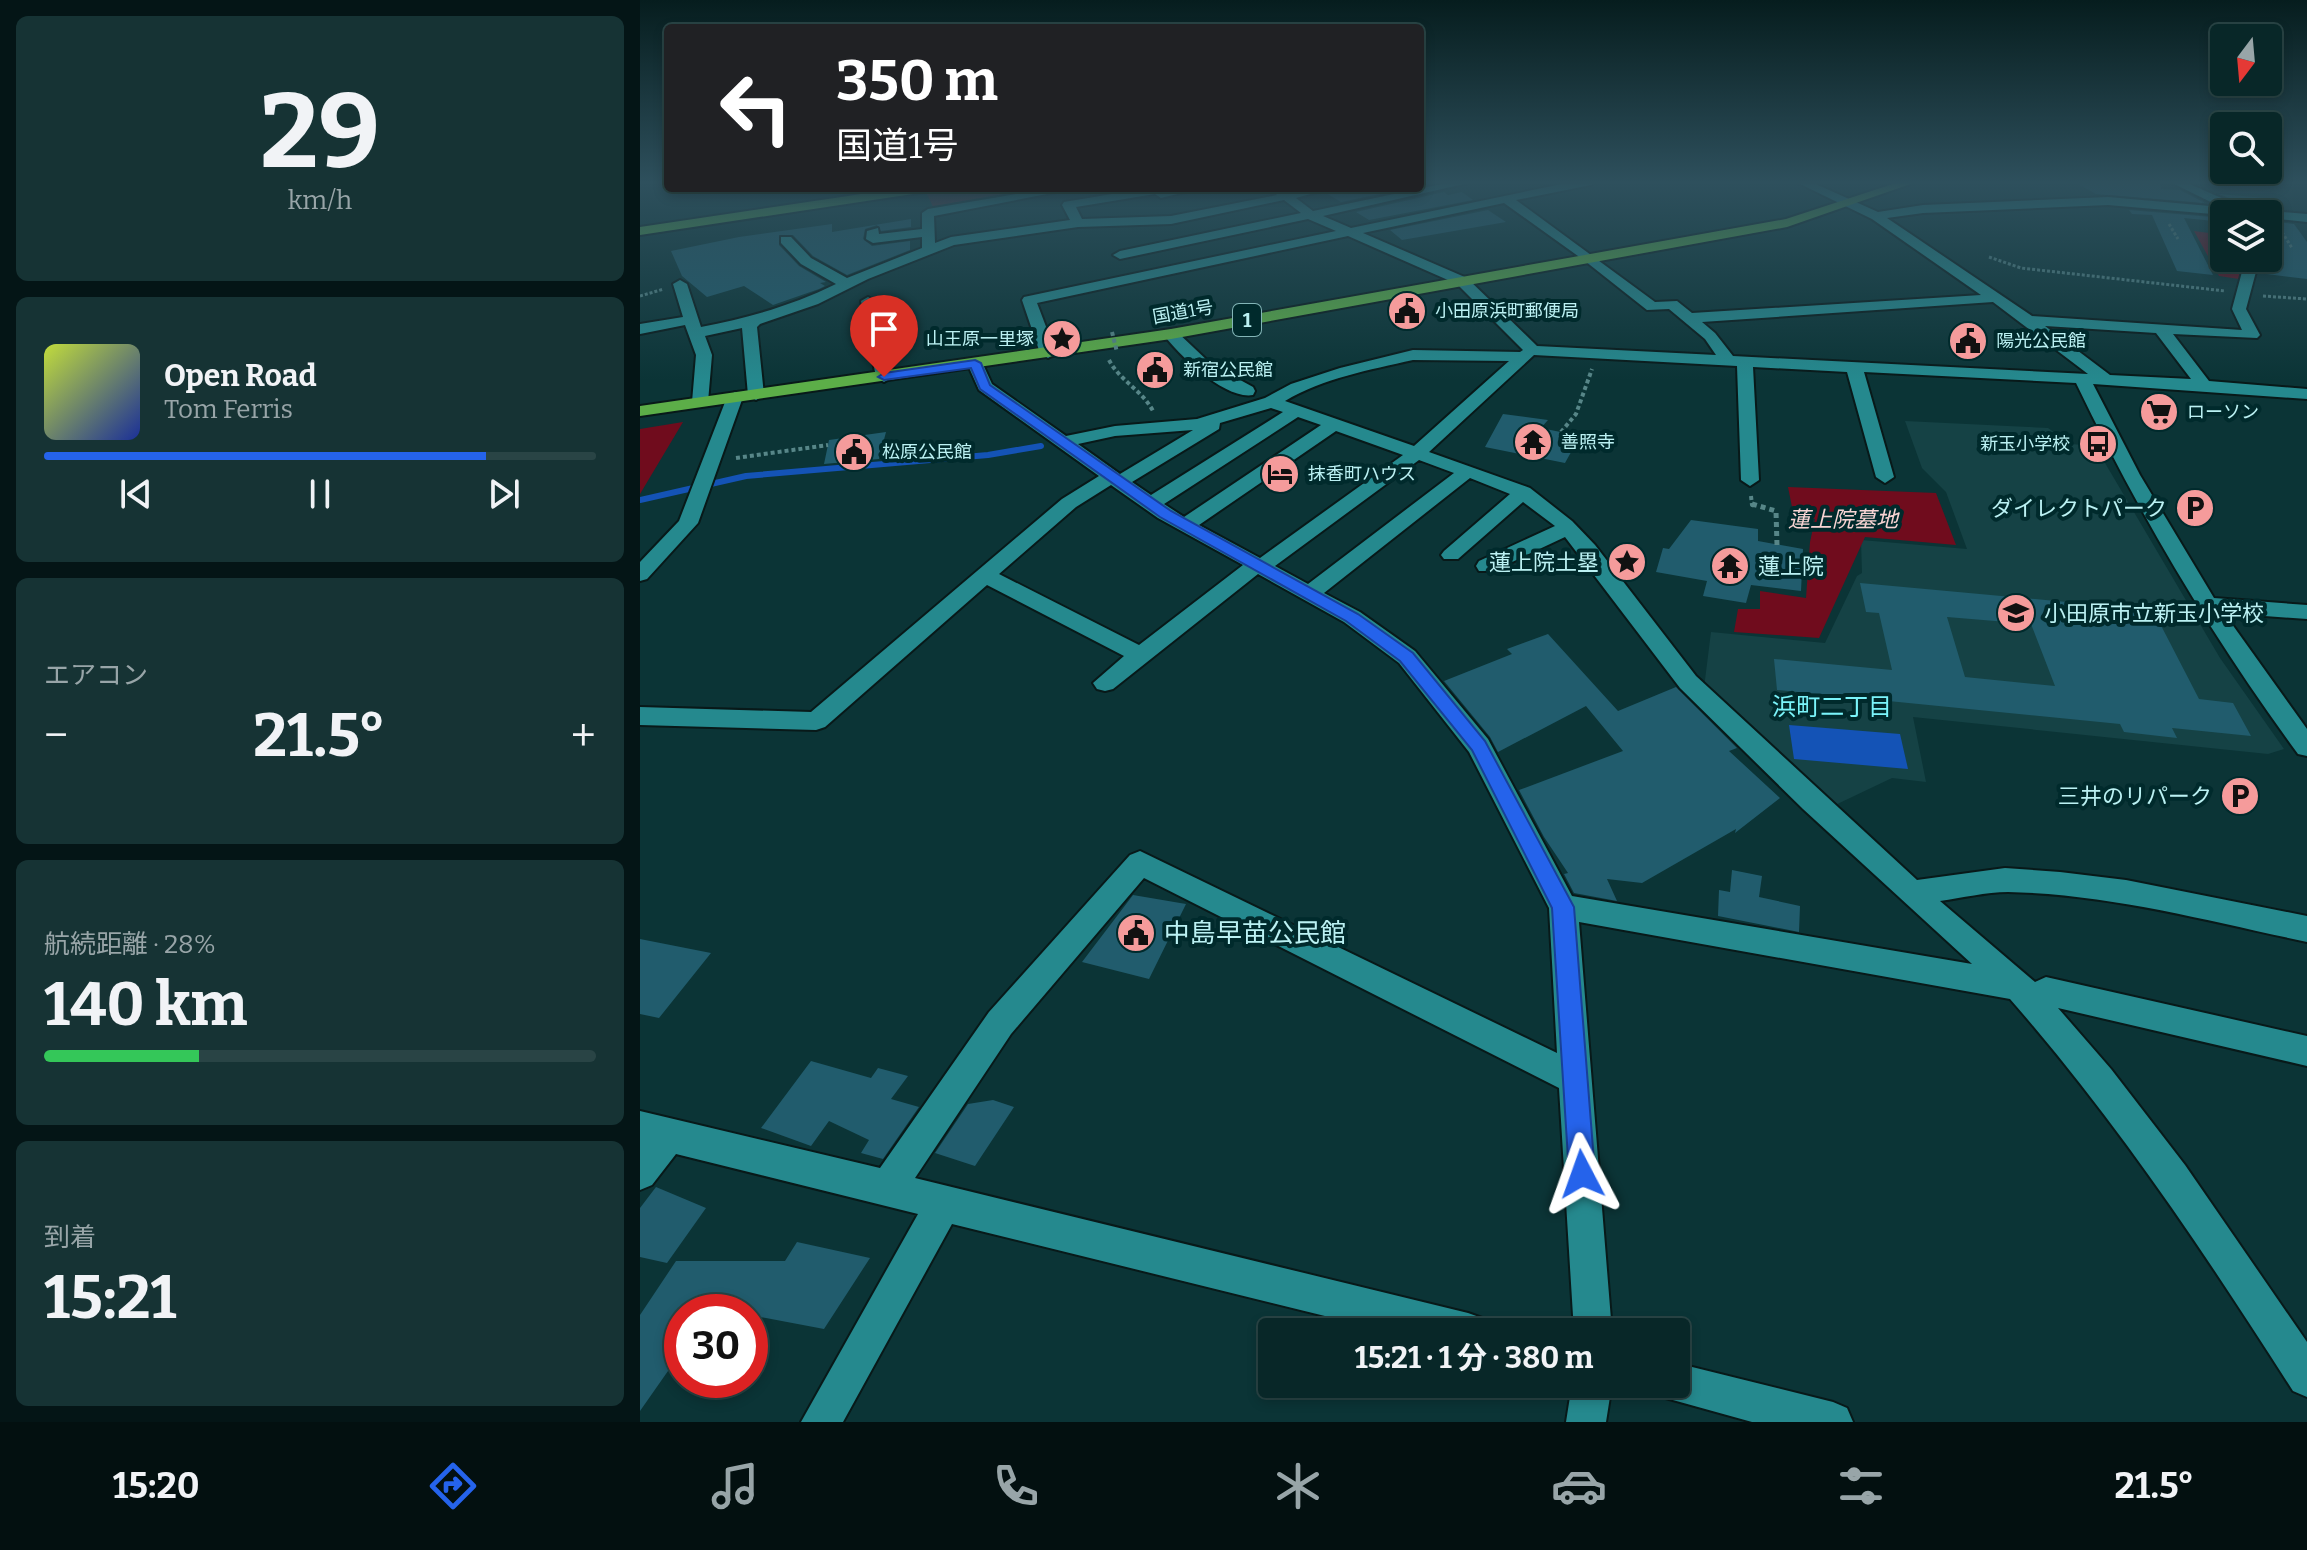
<!DOCTYPE html>
<html lang="ja">
<meta charset="utf-8">
<style>
:root{--surface:#082728;--page:#163334;--text:#f1f3f6;--muted:#98a5a8;--line:#294445;--accent:#2563eb}
body{margin:0;font-family:Bitter,"Noto Sans JP",serif;background:var(--page);color:var(--text);height:100vh;display:flex;flex-direction:column;font-size:30px;white-space:nowrap}
*{box-sizing:border-box;margin:0}
p{font-size:26px;color:var(--muted)}
.icon{flex:none;width:44px;height:44px;fill:none;stroke:currentColor;stroke-width:2;stroke-linecap:round;stroke-linejoin:round}
.map{position:relative;flex:1;overflow:hidden}
.panel{display:flex;flex-direction:column;gap:16px;padding:16px;background:#041516;width:640px}
.panel>*{flex:none}
.top-card{position:absolute;left:24px;top:24px;width:760px;height:168px;border-radius:8px;box-shadow:0 4px 12px #0003,0 0 0 2px var(--line);background:#202124;color:#fff;overflow:hidden}
.needle{width:52px;rotate:196deg}
.controls{position:absolute;left:1570px;top:24px;display:grid;gap:16px}
.controls a{display:grid;place-items:center;width:72px;height:72px;border-radius:8px;background:var(--surface);box-shadow:0 4px 12px #0003,0 0 0 2px var(--line);font-size:40px}
.speed{position:absolute;left:24px;top:1294px;display:flex;gap:16px;font-size:40px;font-weight:700;text-align:center}
.speed>*{display:grid;place-content:center;width:104px;height:104px;border-radius:50%;background:var(--surface);box-shadow:0 4px 12px #0003,0 0 0 2px var(--line);line-height:1}
.speed .limit{border:12px solid #d22;background:#fff;color:#111}
.pin{position:absolute;display:grid;place-items:center;width:68px;height:68px;color:#fff;margin:-82px -34px;border-radius:50% 50% 50% 0;rotate:-45deg;box-shadow:0 0 8px #0007}
.pin .icon{rotate:45deg}
.me{position:absolute;width:88px;margin:-44px;rotate:356deg;stroke-linejoin:round;filter:drop-shadow(0 0 6px #0008)}
.turn{display:flex;align-items:center;gap:28px;height:168px;padding:0 40px;font-size:36px}
.turn .icon{width:104px;height:104px;stroke-width:2.5}
.turn b{display:block;font-size:56px;line-height:68px}
.big{font-size:60px;font-weight:700;line-height:1.1}
.panel .tile{flex:1;display:flex;flex-direction:column;justify-content:center;gap:12px;min-width:0;padding:0 28px;border-radius:12px;background:var(--page)}
.panel .dial{align-items:center;gap:0}
.dial b{font-size:104px;line-height:1}
.song{display:flex;align-items:center;gap:24px}
.cover{width:96px;height:96px;border-radius:12px;background:linear-gradient(135deg,hsl(70 70% 55%),hsl(230 70% 35%))}
.played{height:8px;border-radius:4px;background:linear-gradient(90deg,var(--accent) 80%,var(--line) 80%)}
.keys{display:flex;justify-content:space-around;direction:ltr}
.heat{display:flex;justify-content:space-between;align-items:center;font-size:44px;direction:ltr}
.charge{height:12px;border-radius:6px;background:linear-gradient(90deg,#34c759 28%,var(--line) 0)}
.trip{position:absolute;left:618px;top:1318px;width:432px;height:80px;border-radius:8px;background:var(--surface);box-shadow:0 4px 12px #0003,0 0 0 2px var(--line);font-weight:700;line-height:80px;text-align:center}
.menu{display:flex;height:128px;justify-content:space-around;align-items:center;background:#031010;color:var(--muted)}
.menu .icon{width:56px;height:56px}
.menu .on{color:var(--accent)}
.menu b{font-size:36px;color:var(--text)}
main{display:flex;flex:1;min-height:0}
.map>svg:first-child{display:block}
.built{fill:#154245}
.green{fill:#700c1d}
.water{fill:#1453b6}
.lines{fill:none;stroke-linecap:round;stroke-linejoin:round}
.stream{stroke:#1453b6;stroke-width:6}
.building{fill:#215c6d;fill-rule:evenodd}
.minor-casing{stroke:#081919;stroke-width:4}
.highway-casing{stroke:#081919;stroke-width:4}
.path-far2{stroke:#578688;stroke-width:3;stroke-dasharray:3 2;stroke-linecap:butt}
.path-far1{stroke:#578688;stroke-width:4;stroke-dasharray:4 3;stroke-linecap:butt}
.path{stroke:#578688;stroke-width:5;stroke-dasharray:5 4;stroke-linecap:butt}
.minor{fill:#25898e;fill-rule:evenodd}
.highway{fill:#5cae48;fill-rule:evenodd}
.path-bridge{stroke:#578688;stroke-width:4;stroke-dasharray:4 3;stroke-linecap:butt}
.route{fill:#2563eb;stroke:#184099;stroke-width:2}
.labels{text-anchor:middle;stroke-width:8;stroke-linejoin:round;paint-order:stroke}
.far-poi-label{font-size:18px;fill:#bbf1f3;stroke:#002a2c;text-anchor:start}
.far-street-label{font-size:18px;fill:#bbf1f3;stroke:#002a2c}
.shield{fill:#002a2c;stroke:#83b5b7;stroke-width:2}
.shield-label{font-size:20px;font-weight:bold;fill:#bbf1f3}
.poi-label{font-size:22px;fill:#bbf1f3;stroke:#002a2c;text-anchor:end}
.park-label{font-size:22px;font-style:italic;fill:#f7d4d3;stroke:#002a2c}
.neighbourhood-label{font-size:24px;fill:#7af4fa;stroke:#002a2c}
.near-poi-label{font-size:26px;fill:#bbf1f3;stroke:#002a2c;text-anchor:start}
</style>
<main>
<section class="panel">
<div class="tile dial"><b>29</b><p>km/h</p></div>
<div class="tile">
<div class="song"><i class="cover"></i><div><b>Open Road</b><p>Tom Ferris</p></div></div>
<div class="played"></div>
<div class="keys"><svg class="icon" aria-label="previous" viewBox="0 0 24 24"><path d="M18 5L8 12l10 7zM5 5v14"/></svg><svg class="icon" aria-label="pause" viewBox="0 0 24 24"><path d="M8 5v14M16 5v14"/></svg><svg class="icon" aria-label="next" viewBox="0 0 24 24"><path d="M6 5l10 7-10 7zM19 5v14"/></svg></div>
</div>
<div class="tile"><p>エアコン</p>
<div class="heat"><a>−</a><b class="big">21.5°</b><a>+</a></div>
</div>
<div class="tile"><p>航続距離 · 28%</p><b class="big">140 km</b><div class="charge"></div></div>
<div class="tile"><p>到着</p><b class="big">15:21</b></div>
</section>
<div class="map">
<svg width="1667" height="1422" viewBox="0 0 1667 1422">
<rect width="100%" height="100%" fill="#0b3436"/>
<path class="built" d="M1265 421 1408 428 1431 444 1455 446 1580 658 1644 749 1628 754 1273 717 1286 782 1252 778 1191 807 1064 688 1071 632 1185 643 1217 576 1222 573 1221 540 1327 549 1306 492 1282 468Z"/>
<path class="green" d="M321 188H416L294 209 287 194Z
M1554 231 1584 235V258H1600L1602 267 1599 279 1579 276Z
M43 422 0 494V429Z
M1148 487 1296 493 1316 545 1225 537 1179 638 1094 632 1098 609H1120V591L1166 598 1170 542 1175 519 1153 512Z"/>
<path class="water" d="M1149 725 1260 734 1268 769 1154 759Z"/>
<g class="lines">
<path class="stream" d="M0 500 106 476 348 455 401 446"/>
</g>
<path class="building" d="M1433 181H1482L1492 184 1520 181 1521 189 1540 190 1565 203 1456 194Z
M695 188H768L701 202 686 193Z
M804 192 808 195 822 192 833 200 729 220 716 212Z
M1579 194 1636 199 1643 209 1593 205 1589 198Z
M848 210 866 222 762 240 750 230Z
M1489 210 1584 218V222L1544 218 1573 275 1537 271 1512 215 1492 214Z
M271 219V227L241 231 237 225 225 229 223 239 232 246 270 241V250L207 275 173 256 153 235H139V245L159 266 186 282 180 283 185 286 179 289 133 305 104 286 67 297 42 276 31 251 99 237 192 224V232Z
M1628 221 1654 224 1667 242V279L1619 273 1617 258H1628Z
M863 414 908 420 901 428 940 436 925 463 845 447Z
M246 432 239 459 184 464 189 440Z
M1051 520 1118 529V541L1163 549 1161 591 1111 585 1106 603 1063 596 1067 581 1016 572 1023 548 1029 549Z
M1220 583 1513 610 1559 699 1593 703 1611 736 1532 728 1537 738 1484 732 1480 724 1137 690 1134 659 1252 670 1239 613 1226 612ZM1307 617 1391 624 1415 686 1325 677Z
M908 634 978 711 1036 687 1097 748 1089 751 1140 798 1095 833 1096 829 1002 883 967 879 977 901 934 893 924 874 928 873 904 837 879 790 983 751 946 706 858 752 850 737 804 681 872 654 867 649Z
M1092 870 1122 876 1119 897 1160 906 1159 932 1078 916 1079 890 1090 892Z
M493 895 546 904 509 979 442 962Z
M0 939 71 953 19 1018 0 1014Z
M171 1061 231 1078 238 1068 268 1076 251 1099 279 1107 243 1159 221 1153 229 1140 189 1121 171 1146 121 1128Z
M353 1100 374 1107 335 1166 295 1153 328 1104Z
M16 1187 66 1208 27 1263 0 1257V1208Z
M157 1242 230 1258 184 1329 110 1315V1312L72 1308 69 1312H42V1351L0 1411V1315L36 1261H145Z"/>
<g class="lines">
<g class="minor-casing">
<path id="minor" d="M816 181H837L683 216 711 228 936 181H957L951 185 876 200 1015 302 1037 301 1052 313 1341 295 1232 219 1154 181H1169L1238 212 1283 205 1468 197 1581 207 1528 181H1543L1588 201 1590 204 1585 207 1667 214V222L1628 218V214L1584 215 1468 205 1283 213 1247 218 1392 316 1602 330 1592 309 1603 268 1600 258H1614L1617 268 1606 309 1620 335 1617 338 1533 334 1569 381 1667 389V399L1453 384 1500 475 1574 598 1667 605V619L1584 613 1667 729V756L1658 754C1572 637 1499 514 1436 383L1224 372 1254 477 1245 483 1236 477 1207 372 1113 367 1119 480 1110 486 1101 480 1097 366 894 355 789 452 890 488 932 521 955 545 1056 676 1277 880 1365 868 1420 872 1486 880 1667 916V942C1569 921 1469 894 1368 892 1346 892 1322 898 1300 901L1395 982 1406 977 1667 1036V1066L1418 1008 1471 1069 1545 1165 1667 1342V1397L1653 1391C1566 1255 1477 1121 1370 999L939 922 972 1332H934L919 1088 504 878 371 1034 275 1178 828 1313 842 1318 847 1332H750L312 1224 203 1422H161L278 1214 36 1154 12 1185 0 1190V1111L240 1168 349 1012 490 855 500 851 917 1053 909 908 829 752 759 663 704 622 618 574 473 689 465 691 457 689 453 683 484 656 347 585 185 727 176 730 0 725V707L171 712 422 499 459 476 339 390 327 363 329 360H341L352 384 426 436 475 426 557 419 625 398 651 384 700 368 773 350 880 352 883 350 817 284 708 236 397 303 416 353 408 358 400 353 382 300 384 297 696 231 668 219 480 259 473 255 480 251 661 213 644 200 531 224 438 227 314 245 228 279 178 304 120 324 117 327 124 395 116 400 108 395 102 328 65 336 72 355 68 402 60 407 52 402 56 355 45 325 0 334V324L43 317 33 284 40 280 47 284 61 327C109 318 153 305 196 284L161 264 141 243V237H151L171 258 207 278 282 248V237L233 243 226 239 227 231 238 228 239 234 282 229V213L288 209 411 188H438L294 216 295 243 311 237 430 220 422 205 424 202 508 188H562L521 198 515 194 436 207 442 219 531 216 637 195 630 188H643L649 192 692 188 656 198 673 211ZM864 203 945 261 1007 310 1029 309 1065 339 1076 355 897 346 827 278 723 233ZM1353 302 1448 374 1093 356 1075 333 1062 322ZM1405 326 1516 333 1551 379 1470 375ZM773 360 869 361 774 446 645 401C684 378 729 370 773 360ZM631 408 643 412 511 495 492 482 579 429 580 423ZM658 417 681 425 544 517 524 504ZM553 430 480 474 438 444 475 436ZM696 431 763 455 620 558 559 525ZM779 460 814 473 668 584 635 566ZM830 478 870 494 804 551 801 555 804 559H818L883 502 915 526 839 561 836 566 839 571H853L925 537 1040 688 1163 809 1332 964 932 896 848 739 775 651 720 612 684 593ZM471 485 518 518 603 565 499 645 359 574 436 507Z
M228 297 235 301 252 377 244 382 236 377 221 301Z
M531 329 536 331 571 364 613 387 615 391 613 395C585 400 539 355 523 334Z
M95 392 103 397 58 523 7 579 0 581V562L39 521 87 397Z
M1036 1363 1193 1402 1207 1408 1213 1422H1112L1022 1397 1017 1384H1036Z
M932 1384H972L966 1422H926Z"/>
</g>
<g class="highway-casing">
<path id="highway" d="M1262 181H1279L1147 227 531 339 0 416V406L531 329 1146 219Z
M262 188H292L286 192 0 235V227Z"/>
</g>
<path class="path-far2" d="M1529 224 1538 239
M1642 232 1652 248
M1349 257 1381 268 1585 291
M0 296 24 289
M1623 296 1667 299"/>
<path class="path-far1" d="M469 360C480 381 502 390 513 411
M921 432 936 414 952 369
M96 458 188 445
M1111 496 1112 505 1116 506"/>
<path class="path" d="M1112 504 1136 511 1137 545"/>
<use href="#minor" class="minor"/>
<use href="#highway" class="highway"/>
<path class="path-bridge" d="M472 332 477 352"/>
</g>
<linearGradient id="sky" x2="0" y2="1"><stop stop-color="#061d1e"/><stop offset="0.48" stop-color="#2e505d"/><stop offset="1" stop-color="#2e505d" stop-opacity="0"/></linearGradient>
<rect width="1667" height="380" fill="url(#sky)"/>
<path class="route" d="M335 360 341 363 350 385 531 511 718 614 773 653 845 741 934 907 955 1174 951 1183 942 1187 933 1183 929 1174 912 908 832 750 760 661 706 621 520 517 340 389 331 368 244 380 238 377 244 373Z"/>
<defs>
<g id="civic-disc" transform="scale(2)"><circle r="9.5" fill="#f59b9b" stroke="#002a2c"/><path d="M-.6-6.5H3V-4.5H.6V-3L4-1V1h2V6H-6V1h2V-1L-.6-3ZM-1.2 2.5V6h2.4V2.5Z" fill="#111"/></g>
<g id="sight-disc" transform="scale(2)"><circle r="9.5" fill="#f59b9b" stroke="#002a2c"/><path d="M0-6L1.8-2.2L6-1.7L2.9 1.2L3.7 5.4L0 3.3L-3.7 5.4L-2.9 1.2L-6-1.7L-1.8-2.2Z" fill="#111"/></g>
<g id="supermarket-disc" transform="scale(2)"><circle r="9.5" fill="#f59b9b" stroke="#002a2c"/><path d="M-6-5.5h2.5l.6 2H6L4.5 2H-2.5L-4.4-4H-6ZM-1.5 3.2a1.3 1.3 0 1 0 .1 0ZM3 3.2a1.3 1.3 0 1 0 .1 0Z" fill="#111"/></g>
<g id="temple-disc" transform="scale(2)"><circle r="9.5" fill="#f59b9b" stroke="#002a2c"/><path d="M0-6L5-2H3V0L6.5 2.5H4V6H1.5V3h-3V6H-4V2.5H-6.5L-3 0V-2H-5Z" fill="#111"/></g>
<g id="bus-disc" transform="scale(2)"><circle r="9.5" fill="#f59b9b" stroke="#002a2c"/><path d="M-5-6H5V4H4V6H2V4H-2V6H-4V4H-5ZM-3.5-4V0h7V-4ZM-3.5 1.2v1.5H-2V1.2ZM2 1.2v1.5H3.5V1.2Z" fill="#111"/></g>
<g id="hotel-disc" transform="scale(2)"><circle r="9.5" fill="#f59b9b" stroke="#002a2c"/><path d="M-6-4.5h1.5V1H6V5H4.5V3h-9V5H-6ZM-4 0a1.8 1.8 0 1 1 3.6 0ZM.5 0V-2.5h3Q6-2.5 6 0Z" fill="#111"/></g>
<g id="parking-disc" transform="scale(2)"><circle r="9.5" fill="#f59b9b" stroke="#002a2c"/><path d="M-3.5-5.5H1a3.5 3.5 0 0 1 0 7H-1V5.5H-3.5ZM-1-3.4V-.6H.8a1.4 1.4 0 0 0 0-2.8Z" fill="#111"/></g>
<g id="school-disc" transform="scale(2)"><circle r="9.5" fill="#f59b9b" stroke="#002a2c"/><path d="M0-5L7-2L0 1L-7-2ZM-4 1L0 2.5L4 1V4Q0 6-4 4Z" fill="#111"/></g>
</defs>
<g fill-rule="evenodd">
<use href="#civic-disc" x="767" y="311"/>
<use href="#sight-disc" x="422" y="339"/>
<use href="#civic-disc" x="1328" y="341"/>
<use href="#civic-disc" x="515" y="370"/>
<use href="#supermarket-disc" x="1519" y="412"/>
<use href="#temple-disc" x="893" y="442"/>
<use href="#bus-disc" x="1458" y="444"/>
<use href="#civic-disc" x="214" y="452"/>
<use href="#hotel-disc" x="640" y="474"/>
<use href="#parking-disc" x="1555" y="508"/>
<use href="#sight-disc" x="987" y="562"/>
<use href="#temple-disc" x="1090" y="566"/>
<use href="#school-disc" x="1376" y="613"/>
<use href="#parking-disc" x="1600" y="796"/>
<use href="#civic-disc" x="496" y="933"/>
</g>
<g class="labels">
<g class="far-poi-label">
<text x="795" y="317">小田原浜町郵便局</text>
<text x="394" y="345" text-anchor="end">山王原一里塚</text>
<text x="1356" y="347">陽光公民館</text>
<text x="543" y="376">新宿公民館</text>
<text x="1547" y="418">ローソン</text>
<text x="921" y="448">善照寺</text>
<text x="1430" y="450" text-anchor="end">新玉小学校</text>
<text x="242" y="458">松原公民館</text>
<text x="668" y="480">抹香町ハウス</text>
</g>
<g class="far-street-label">
<text transform="translate(543 312) rotate(-10)" y="6">国道1号</text>
</g>
<rect class="shield" x="593" y="304" width="28" height="32" rx="6"/>
<g class="shield-label">
<text x="607" y="327">1</text>
</g>
<g class="poi-label">
<text x="1527" y="516">ダイレクトパーク</text>
<text x="959" y="570">蓮上院土塁</text>
<text x="1118" y="574" text-anchor="start">蓮上院</text>
<text x="1404" y="621" text-anchor="start">小田原市立新玉小学校</text>
<text x="1572" y="804">三井のリパーク</text>
</g>
<g class="park-label">
<text x="1203" y="527">蓮上院墓地</text>
</g>
<g class="neighbourhood-label">
<text x="1192" y="715">浜町二丁目</text>
</g>
<g class="near-poi-label">
<text x="524" y="942">中島早苗公民館</text>
</g>
</g>
</svg>
<div class="controls">
<a><svg class="needle" viewBox="-14 -14 28 28"><path d="M0-13l5 13h-10z" fill="#e53935"/><path d="M0 13l5-13h-10z" fill="#98a5a8"/></svg></a>
<a><svg class="icon" aria-label="search" viewBox="0 0 24 24"><circle cx="10" cy="10" r="6"/><path d="M15 15l6 6"/></svg></a>
<a><svg class="icon" aria-label="layers" viewBox="0 0 24 24"><path d="M12 4l9 5-9 5-9-5zM3 14l9 5 9-5"/></svg></a>
</div>
<div class="speed"><div class="limit">30</div></div>
<div class="pin" style="left:244px;top:377px;background:#d93025"><svg class="icon" aria-label="arrive" viewBox="0 0 24 24"><path d="M6 21V4h12l-3 4 3 4H6"/></svg></div>
<svg class="me" style="left:942px;top:1174px" viewBox="-20 -20 40 40"><path d="M0-17L14 15 0 8-14 15z" fill="#2563eb" stroke="#fff" stroke-width="4"/></svg>
<div class="trip">15:21 · 1 分 · 380 m</div>
<div class="top-card">
<div class="turn"><svg class="icon" aria-label="left" viewBox="0 0 24 24"><path d="M17 20v-9H6M10 6l-5 5 5 5"/></svg><div><b>350 m</b>国道1号</div></div>
</div>
</div>
</main>
<nav class="menu">
<b>15:20</b>
<svg class="icon on" aria-label="directions" viewBox="0 0 24 24"><path d="M12 3l9 9-9 9-9-9zM9 14v-3h6M13 9l2 2-2 2"/></svg>
<svg class="icon" aria-label="music" viewBox="0 0 24 24"><path d="M9 18V5l10-2v13"/><circle cx="6" cy="18" r="3"/><circle cx="16" cy="16" r="3"/></svg>
<svg class="icon" aria-label="phone" viewBox="0 0 24 24"><path d="M5 4h4l2 5-3 2q2 4 5 5l2-3 5 2v4C11 20 4 13 5 4z"/></svg>
<svg class="icon" aria-label="climate" viewBox="0 0 24 24"><path d="M12 3v18M4 7l16 10M4 17L20 7"/></svg>
<svg class="icon" aria-label="car" viewBox="0 0 24 24"><path d="M5 17H2v-5l4-1 3-4h7l3 4 3 1v5h-3M9 17h6M6 11h13"/><circle cx="7" cy="17" r="2"/><circle cx="17" cy="17" r="2"/></svg>
<svg class="icon" aria-label="filters" viewBox="0 0 24 24"><path d="M4 7h16M4 17h16"/><circle cx="9" cy="7" r="2"/><circle cx="15" cy="17" r="2"/></svg>
<b>21.5°</b>
</nav>
